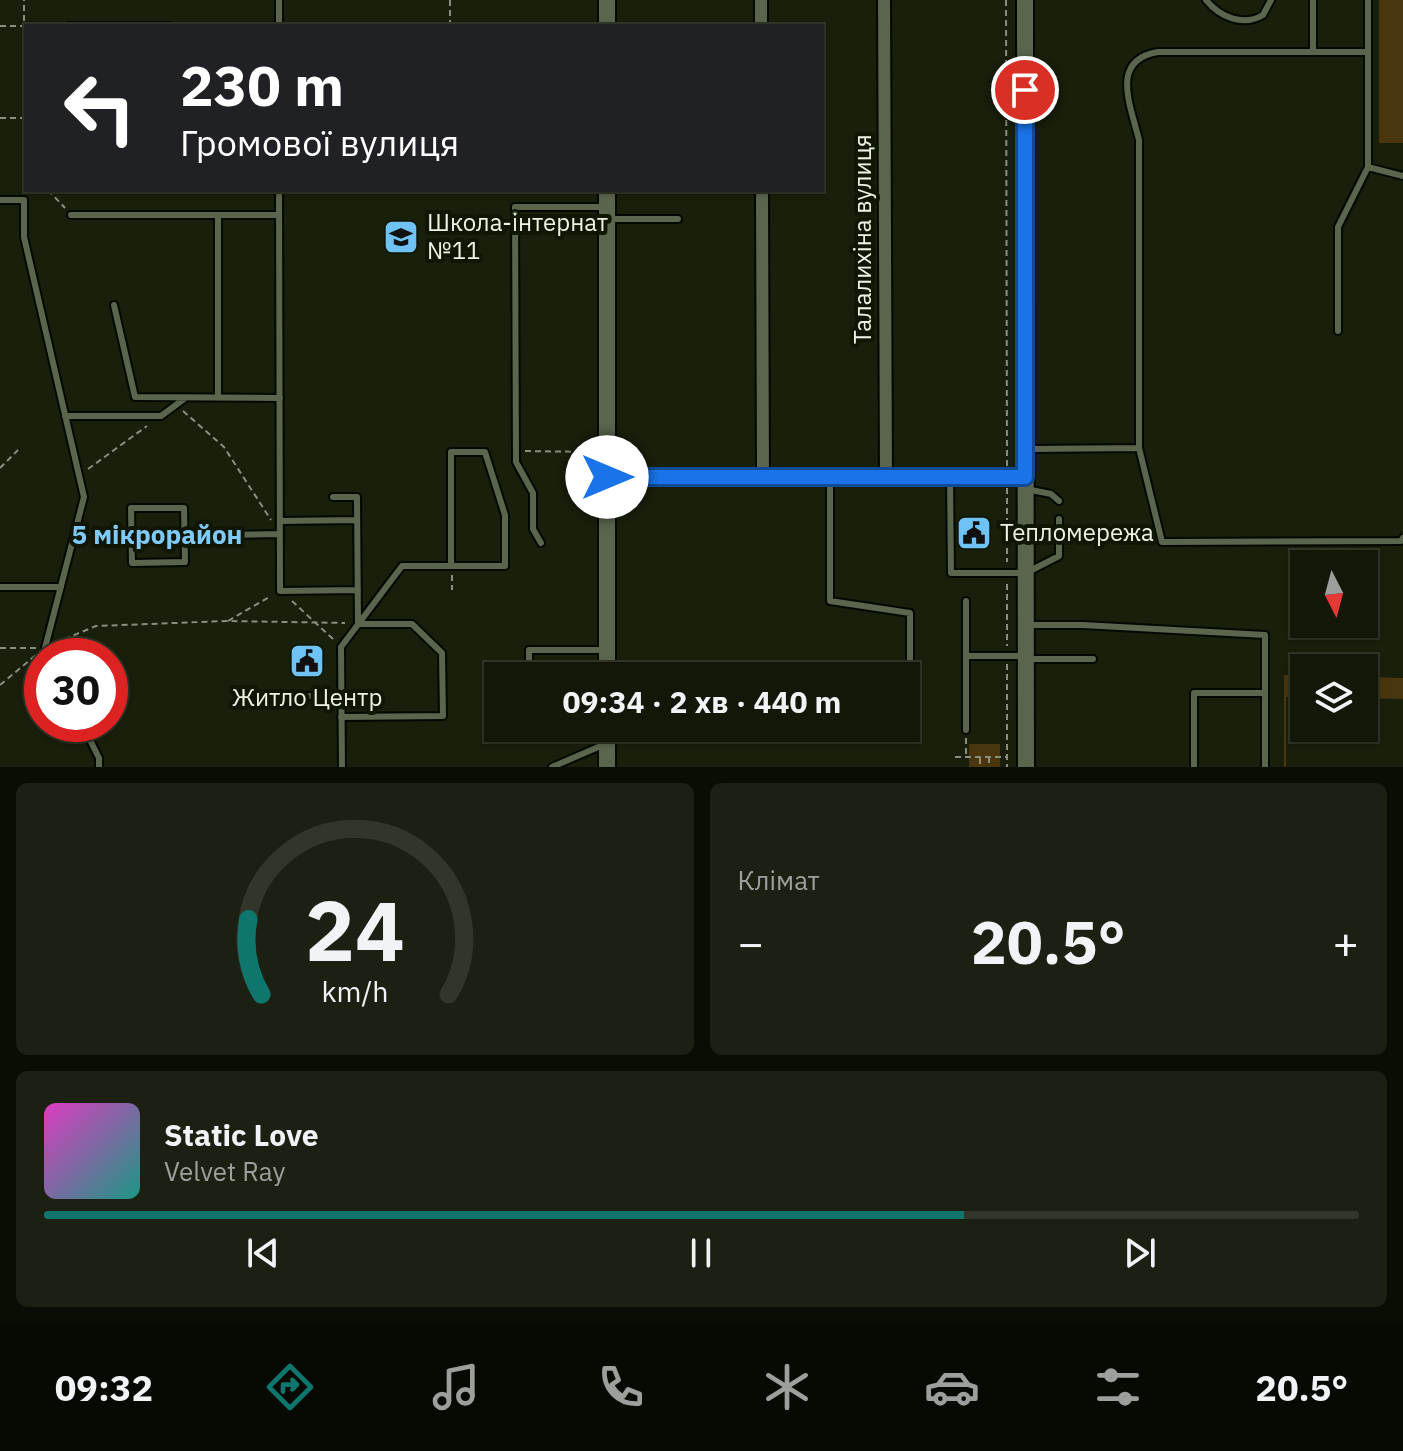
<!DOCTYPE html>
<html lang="uk">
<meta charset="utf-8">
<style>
:root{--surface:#121708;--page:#1b2012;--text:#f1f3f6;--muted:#9c9f9c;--line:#313629;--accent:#0f766e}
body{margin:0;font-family:"IBM Plex Sans",sans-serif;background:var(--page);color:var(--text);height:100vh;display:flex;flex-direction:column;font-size:30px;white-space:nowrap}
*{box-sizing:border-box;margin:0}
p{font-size:26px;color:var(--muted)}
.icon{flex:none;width:44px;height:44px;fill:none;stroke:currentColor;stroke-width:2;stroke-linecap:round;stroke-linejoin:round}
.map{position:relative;height:767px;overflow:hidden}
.panel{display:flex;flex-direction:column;gap:16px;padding:16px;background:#0a0d04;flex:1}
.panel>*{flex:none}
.guide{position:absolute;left:24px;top:24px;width:800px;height:168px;border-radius:0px;box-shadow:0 2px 6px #0004,0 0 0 2px var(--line);background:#202124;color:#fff;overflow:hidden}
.needle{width:52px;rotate:174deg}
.controls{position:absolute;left:1290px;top:550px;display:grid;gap:16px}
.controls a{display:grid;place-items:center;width:88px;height:88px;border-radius:0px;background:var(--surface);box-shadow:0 2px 6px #0004,0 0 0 2px var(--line);font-size:40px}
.speed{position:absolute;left:24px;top:638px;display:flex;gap:16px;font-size:40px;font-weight:700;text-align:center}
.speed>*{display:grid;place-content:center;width:104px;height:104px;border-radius:50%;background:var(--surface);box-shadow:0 2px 6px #0004,0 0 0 2px var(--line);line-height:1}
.speed .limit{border:12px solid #d22;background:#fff;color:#111}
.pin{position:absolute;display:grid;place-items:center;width:68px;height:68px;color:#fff;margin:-34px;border:4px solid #fff;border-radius:50%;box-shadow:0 2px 8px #0007}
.me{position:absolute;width:88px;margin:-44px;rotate:90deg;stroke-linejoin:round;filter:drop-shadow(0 0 6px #0008)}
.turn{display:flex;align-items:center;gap:28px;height:168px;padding:0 24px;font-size:36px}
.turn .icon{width:104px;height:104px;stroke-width:2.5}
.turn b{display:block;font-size:56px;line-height:68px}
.big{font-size:60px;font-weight:800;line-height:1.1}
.panel .card{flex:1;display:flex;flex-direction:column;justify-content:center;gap:12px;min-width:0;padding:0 28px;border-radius:12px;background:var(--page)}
.panel .dial{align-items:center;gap:0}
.dial svg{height:208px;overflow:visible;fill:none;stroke:var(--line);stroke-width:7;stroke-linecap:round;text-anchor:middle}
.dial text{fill:var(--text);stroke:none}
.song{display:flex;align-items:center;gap:24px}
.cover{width:96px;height:96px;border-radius:12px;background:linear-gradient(135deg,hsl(310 70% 55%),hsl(170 70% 35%))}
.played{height:8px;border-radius:4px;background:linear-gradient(90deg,var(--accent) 70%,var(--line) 70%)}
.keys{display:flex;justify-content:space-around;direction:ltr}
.heat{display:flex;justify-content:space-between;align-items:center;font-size:44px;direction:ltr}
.panel .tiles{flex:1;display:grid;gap:16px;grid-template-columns:1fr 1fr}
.card:last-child{grid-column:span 2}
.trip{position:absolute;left:484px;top:662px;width:436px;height:80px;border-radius:0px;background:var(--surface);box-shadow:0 2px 6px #0004,0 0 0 2px var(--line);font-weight:800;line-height:80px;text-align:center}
.menu{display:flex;height:128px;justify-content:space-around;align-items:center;background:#070903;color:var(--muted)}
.menu .icon{width:56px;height:56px}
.menu .selected{color:var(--accent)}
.menu b{font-size:36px;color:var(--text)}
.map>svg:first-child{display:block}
.green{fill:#4a360c}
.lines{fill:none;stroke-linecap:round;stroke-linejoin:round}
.lane-casing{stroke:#040800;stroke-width:10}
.street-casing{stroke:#040800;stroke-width:16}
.secondary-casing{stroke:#040800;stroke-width:20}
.path{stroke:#898f7e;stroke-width:2;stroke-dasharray:6 4;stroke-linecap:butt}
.lane{stroke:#5b644d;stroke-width:6}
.street{stroke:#5b644d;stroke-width:12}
.secondary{stroke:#5b644d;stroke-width:16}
.route-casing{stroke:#114b97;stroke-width:20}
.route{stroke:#1a73e8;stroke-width:14}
.labels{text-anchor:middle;stroke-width:8;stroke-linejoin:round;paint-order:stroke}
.poi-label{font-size:24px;fill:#edf2e5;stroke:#0f1603;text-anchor:start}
.street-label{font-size:24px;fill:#edf2e5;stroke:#0f1603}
.neighbourhood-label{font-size:26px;font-weight:bold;fill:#7fcaf9;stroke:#0f1603}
</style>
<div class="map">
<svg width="1403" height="767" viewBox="0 0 1403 767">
<rect width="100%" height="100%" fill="#181f0a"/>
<path class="green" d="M1379 0H1403V143H1379Z
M1284 675H1304V697H1286V767H1284Z
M1364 677 1403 678V699L1364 698Z
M969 744H1000V767H969Z"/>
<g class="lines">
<g class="lane-casing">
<path id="lane" d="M279 0V26
M1206 0C1220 17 1243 27 1263 15L1271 0
M69 26H170
M1313 52V0
M1368 52H1158C1109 60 1131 106 1139 140V448L1162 542 1401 541 1403 538
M1368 167 1403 176
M279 190 280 591 358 590
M0 200H24V237L84 497 45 648 49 656
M71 215H279
M218 215V398
M610 219H678
M114 305 135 397 280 398
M1338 331V227L1368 167V0
M65 416H161L184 399
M1029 449 1139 448
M830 477V601L910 613V676H843
M950 477 951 573H1026L1059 556V519
M1026 489 1051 494 1059 501
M333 497H357L358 624H412L442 653 443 716 341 717
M131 508H184L185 562 132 563Z
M280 521 357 520
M221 535 280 534
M541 543 533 529V493L516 462 515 207H607
M0 587H61
M966 601V730
M1029 625H1083L1265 635V767
M966 656H1026
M1029 659H1093
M529 676V650H607
M276 696H341
M82 724 99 758V767
M342 767 341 647 402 566H505V515L485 452H451V566
M552 767 603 745
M1194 767V693H1265"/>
</g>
<g class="street-casing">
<path id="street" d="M761 0V26
M884 0 886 477
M762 190 763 477
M607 477H1025"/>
</g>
<g class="secondary-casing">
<path id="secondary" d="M1025 0 1026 767
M607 26V0
M607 676V190
M607 728V767"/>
</g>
<path class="path" d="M1006 0 1007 466
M0 26H59
M450 26V0
M0 118H26
M48 190 65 208
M24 191V0
M183 411 224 447 271 520
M525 451 593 452
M0 468 18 450
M88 469 147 426
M1007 488V562
M84 535H95
M452 575V590
M1007 584V646
M292 601 334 640
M228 621 271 596
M55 643 96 626 227 621 345 623
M0 648H36
M1007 664V767
M0 685 36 655
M966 738V756
M955 757H1006
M989 757V767
M980 758V767"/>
<use href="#lane" class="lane"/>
<use href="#street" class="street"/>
<use href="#secondary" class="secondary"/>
</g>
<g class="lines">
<g class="route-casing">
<path id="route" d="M607 477H1025V90"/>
</g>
<use href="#route" class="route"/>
</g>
<defs>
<g id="school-square" transform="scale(1.8)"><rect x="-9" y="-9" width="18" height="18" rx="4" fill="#6fc2f4" stroke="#0f1603"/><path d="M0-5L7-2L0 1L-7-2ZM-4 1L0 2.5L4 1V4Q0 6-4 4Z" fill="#111"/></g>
<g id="civic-square" transform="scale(1.8)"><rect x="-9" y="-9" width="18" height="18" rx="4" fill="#6fc2f4" stroke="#0f1603"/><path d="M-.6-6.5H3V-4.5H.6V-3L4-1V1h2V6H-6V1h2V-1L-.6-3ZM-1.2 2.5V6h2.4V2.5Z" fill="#111"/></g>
</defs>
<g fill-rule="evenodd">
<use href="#school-square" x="401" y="237"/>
<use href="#civic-square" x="974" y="533"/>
<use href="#civic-square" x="307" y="661"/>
</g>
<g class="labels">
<g class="poi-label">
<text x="427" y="231">Школа-інтернат<tspan x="427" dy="28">№11</tspan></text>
<text x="1000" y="541">Тепломережа</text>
<text x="307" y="706" text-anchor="middle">Житло Центр</text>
</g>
<g class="street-label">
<text transform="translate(863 239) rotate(-90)" y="8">Талалихіна вулиця</text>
</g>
<g class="neighbourhood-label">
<text x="157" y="544">5 мікрорайон</text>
</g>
</g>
</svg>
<div class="controls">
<a><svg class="needle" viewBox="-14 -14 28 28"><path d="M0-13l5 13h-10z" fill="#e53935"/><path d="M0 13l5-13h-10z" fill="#9c9f9c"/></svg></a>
<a><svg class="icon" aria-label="layers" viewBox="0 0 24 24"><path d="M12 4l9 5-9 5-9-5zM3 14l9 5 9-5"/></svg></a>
</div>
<div class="speed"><div class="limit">30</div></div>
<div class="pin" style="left:1025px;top:90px;background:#d93025"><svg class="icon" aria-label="arrive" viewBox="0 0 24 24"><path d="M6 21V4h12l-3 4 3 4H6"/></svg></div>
<svg class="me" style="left:607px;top:477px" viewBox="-20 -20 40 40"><circle r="19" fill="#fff"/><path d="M0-13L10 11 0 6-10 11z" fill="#1a73e8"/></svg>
<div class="trip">09:34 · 2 хв · 440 m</div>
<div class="guide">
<div class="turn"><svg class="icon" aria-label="left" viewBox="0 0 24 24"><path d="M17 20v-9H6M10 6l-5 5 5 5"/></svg><div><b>230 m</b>Громової вулиця</div></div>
</div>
</div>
<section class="panel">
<div class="tiles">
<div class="card dial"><svg viewBox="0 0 100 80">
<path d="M14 69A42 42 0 1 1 86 69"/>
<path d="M14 69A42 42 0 0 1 9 40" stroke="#0f766e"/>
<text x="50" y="56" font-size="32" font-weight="700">24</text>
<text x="50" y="72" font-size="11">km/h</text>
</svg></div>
<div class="card"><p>Клімат</p>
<div class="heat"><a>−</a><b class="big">20.5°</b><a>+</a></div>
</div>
<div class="card">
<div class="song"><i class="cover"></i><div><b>Static Love</b><p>Velvet Ray</p></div></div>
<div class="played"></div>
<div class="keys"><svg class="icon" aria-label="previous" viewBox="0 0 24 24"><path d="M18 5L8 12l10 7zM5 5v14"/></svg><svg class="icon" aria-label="pause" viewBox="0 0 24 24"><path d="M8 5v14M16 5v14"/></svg><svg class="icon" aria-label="next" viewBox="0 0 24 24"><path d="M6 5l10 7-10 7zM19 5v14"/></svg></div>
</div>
</div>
</section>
<nav class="menu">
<b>09:32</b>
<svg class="icon selected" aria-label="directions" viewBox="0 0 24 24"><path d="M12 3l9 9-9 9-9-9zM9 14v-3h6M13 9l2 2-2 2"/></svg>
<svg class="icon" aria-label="music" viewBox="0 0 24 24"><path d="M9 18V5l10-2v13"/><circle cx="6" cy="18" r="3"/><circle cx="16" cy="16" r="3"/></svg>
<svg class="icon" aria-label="phone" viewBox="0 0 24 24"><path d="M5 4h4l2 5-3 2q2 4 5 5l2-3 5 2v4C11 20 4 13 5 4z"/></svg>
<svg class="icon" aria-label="climate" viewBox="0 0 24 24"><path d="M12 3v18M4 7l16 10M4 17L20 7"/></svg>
<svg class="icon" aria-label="car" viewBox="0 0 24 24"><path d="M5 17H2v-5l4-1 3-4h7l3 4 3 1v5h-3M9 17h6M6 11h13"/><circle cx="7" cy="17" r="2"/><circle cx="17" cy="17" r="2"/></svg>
<svg class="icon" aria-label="filters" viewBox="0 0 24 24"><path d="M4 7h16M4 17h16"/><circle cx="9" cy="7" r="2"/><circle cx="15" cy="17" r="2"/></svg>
<b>20.5°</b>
</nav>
